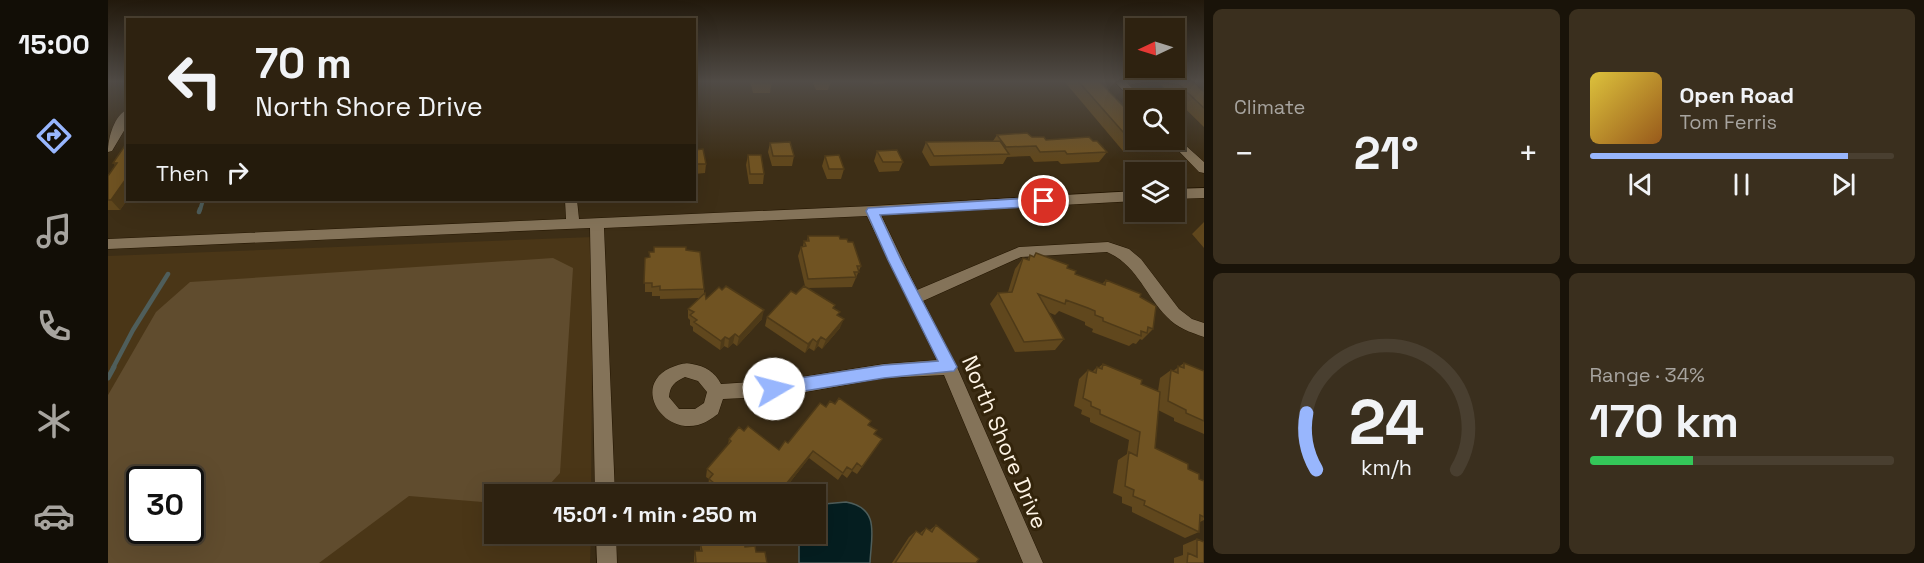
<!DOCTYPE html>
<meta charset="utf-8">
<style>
:root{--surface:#2e2210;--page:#3a2f1e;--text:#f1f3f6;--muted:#a7a49f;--line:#493f30;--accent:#98b6fd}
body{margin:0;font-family:"Space Grotesk",sans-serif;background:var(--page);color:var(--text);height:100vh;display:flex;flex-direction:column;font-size:22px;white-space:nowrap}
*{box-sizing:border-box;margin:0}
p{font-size:20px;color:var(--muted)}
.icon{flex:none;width:33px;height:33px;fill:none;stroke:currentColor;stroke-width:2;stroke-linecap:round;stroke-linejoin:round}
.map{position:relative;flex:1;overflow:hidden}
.panel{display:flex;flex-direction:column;gap:9px;padding:9px;background:#191309;width:720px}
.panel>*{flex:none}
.guide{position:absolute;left:18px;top:18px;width:570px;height:183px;border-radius:0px;box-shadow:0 6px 24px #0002,0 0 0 2px var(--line);background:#2e2210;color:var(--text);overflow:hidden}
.needle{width:39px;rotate:266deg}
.buttons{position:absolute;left:1017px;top:18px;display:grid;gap:12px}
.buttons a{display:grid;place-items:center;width:60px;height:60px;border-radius:0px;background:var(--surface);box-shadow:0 6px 24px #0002,0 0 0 2px var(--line);font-size:30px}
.speed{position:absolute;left:18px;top:466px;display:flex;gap:12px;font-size:30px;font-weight:700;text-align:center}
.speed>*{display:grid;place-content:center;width:78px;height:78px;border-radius:50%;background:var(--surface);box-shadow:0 6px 24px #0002,0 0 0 2px var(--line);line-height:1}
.speed .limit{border:3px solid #111;border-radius:9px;background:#fff;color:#111}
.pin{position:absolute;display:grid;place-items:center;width:51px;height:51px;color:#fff;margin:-26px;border:3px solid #fff;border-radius:50%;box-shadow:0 2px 6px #0007}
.me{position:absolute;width:66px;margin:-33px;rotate:82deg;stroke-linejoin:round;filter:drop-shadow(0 0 4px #0008)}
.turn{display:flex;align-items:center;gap:21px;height:126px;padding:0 30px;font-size:27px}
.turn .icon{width:78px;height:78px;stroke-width:2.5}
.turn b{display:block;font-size:42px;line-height:51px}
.then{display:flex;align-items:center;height:57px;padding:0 30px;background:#0003;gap:12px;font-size:22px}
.big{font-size:45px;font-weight:600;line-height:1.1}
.panel .tile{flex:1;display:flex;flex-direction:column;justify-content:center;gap:9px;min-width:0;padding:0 21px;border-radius:9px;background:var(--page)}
.panel .dial{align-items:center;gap:0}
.dial svg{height:156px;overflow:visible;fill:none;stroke:var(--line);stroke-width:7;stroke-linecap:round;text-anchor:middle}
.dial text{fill:var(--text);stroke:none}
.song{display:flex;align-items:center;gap:18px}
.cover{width:72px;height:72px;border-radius:9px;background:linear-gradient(135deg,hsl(50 70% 55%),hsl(30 70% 35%))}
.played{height:6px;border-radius:3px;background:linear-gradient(90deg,var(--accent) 85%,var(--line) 85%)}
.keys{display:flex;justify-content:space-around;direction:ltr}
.heat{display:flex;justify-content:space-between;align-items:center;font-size:33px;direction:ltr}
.charge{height:9px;border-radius:4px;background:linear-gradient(90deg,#34c759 34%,var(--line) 0)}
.panel .tiles{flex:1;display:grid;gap:9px;grid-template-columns:repeat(2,1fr)}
.trip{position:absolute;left:376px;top:484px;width:342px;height:60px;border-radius:0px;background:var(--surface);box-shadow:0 6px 24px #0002,0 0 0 2px var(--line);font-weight:600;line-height:60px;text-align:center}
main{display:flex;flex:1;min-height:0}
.tab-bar{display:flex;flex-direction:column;width:108px;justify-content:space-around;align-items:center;background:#120e06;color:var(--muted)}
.tab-bar .icon{width:42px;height:42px}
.tab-bar .current{color:var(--accent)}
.tab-bar b{font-size:27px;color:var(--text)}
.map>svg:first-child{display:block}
.built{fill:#4a3617;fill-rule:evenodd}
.green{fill:#604c2e;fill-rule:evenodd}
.water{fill:#051e20;stroke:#4f5e5b;stroke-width:1.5}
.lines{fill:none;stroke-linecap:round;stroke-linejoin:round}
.stream-far2{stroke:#4f5e5b;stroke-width:4}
.stream-far1{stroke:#4f5e5b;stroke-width:4.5}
.stream{stroke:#4f5e5b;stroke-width:5}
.minor-casing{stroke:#231500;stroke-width:1}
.minor{fill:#847359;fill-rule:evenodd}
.wall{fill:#60471d}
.shaded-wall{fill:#4e3a18}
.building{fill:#705322;stroke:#4e3a18;stroke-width:1.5}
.route{fill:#98b6fd;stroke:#6376a4;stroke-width:1.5}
.labels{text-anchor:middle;stroke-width:6;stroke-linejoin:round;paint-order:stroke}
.street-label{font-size:22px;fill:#fdf3e4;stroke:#33240b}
</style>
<main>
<nav class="tab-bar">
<b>15:00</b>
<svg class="icon current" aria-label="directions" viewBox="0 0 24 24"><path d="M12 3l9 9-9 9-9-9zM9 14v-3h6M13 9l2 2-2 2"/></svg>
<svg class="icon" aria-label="music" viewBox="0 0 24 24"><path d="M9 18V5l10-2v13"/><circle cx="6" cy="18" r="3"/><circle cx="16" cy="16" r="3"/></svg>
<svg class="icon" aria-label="phone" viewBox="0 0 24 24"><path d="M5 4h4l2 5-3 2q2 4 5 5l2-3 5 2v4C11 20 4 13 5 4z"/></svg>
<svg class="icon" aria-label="climate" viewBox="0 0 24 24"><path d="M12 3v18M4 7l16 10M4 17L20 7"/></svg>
<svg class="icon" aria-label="car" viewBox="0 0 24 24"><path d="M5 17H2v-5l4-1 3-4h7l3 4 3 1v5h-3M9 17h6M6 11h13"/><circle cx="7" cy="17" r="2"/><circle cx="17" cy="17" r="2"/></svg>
</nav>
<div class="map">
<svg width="1096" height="563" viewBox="0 0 1096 563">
<rect width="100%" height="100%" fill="#3d2e16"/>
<path class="built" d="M485 237 483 495H387V534H483L482 563H0V256ZM32 480H82V531H32Z"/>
<path class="green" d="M445 258 465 268 452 473 432 495H387V503L301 496 211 563H0V395L48 312 82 282ZM32 480H82V531H32Z"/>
<path class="water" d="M738 502C773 508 763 537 762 563H691V534H708V509L716 504Z"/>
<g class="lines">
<path class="stream-far2" d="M92 210 95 200"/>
<path class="stream-far1" d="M91 212 92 209
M5 368 25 330 60 274"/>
<path class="stream" d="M0 378 6 367"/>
<g class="minor-casing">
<path id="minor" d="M1006 81H1017L1036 100 1026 102Z
M20 109V124L4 151 0 152C0 138 6 115 20 109Z
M1066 135 1096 162V173L1091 172 1062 142 1060 140H1066Z
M1096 188V198L1066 199V189Z
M1028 191V201L773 215 809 290 911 247 1000 242 1021 249 1033 259 1071 309 1084 319 1096 323V337C1082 332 1069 328 1059 317 1037 295 1029 265 999 252L913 257 815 301 849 367 935 563H915L836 375 776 378 675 396 615 399 610 414C604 418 598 423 590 425 554 434 524 386 562 368 570 365 576 362 584 364 597 366 607 372 613 384L675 380 776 364 829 360 759 216 496 228 507 495H487L482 228 0 249V239L458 219 457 200H469L471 219 764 206ZM577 377 590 381 599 392 596 403 587 409H571L561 397C562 385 567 382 577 377Z
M488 534H508L509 563H489Z"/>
</g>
<use href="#minor" class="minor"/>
</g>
<path class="wall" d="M642 81H664L662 93H645Z
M704 81H723L720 90H708Z
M764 81H779L778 83 765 84Z
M956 81H991L1019 110 1054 140 1046 149 1015 151Z
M1049 81H1085L1096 92V127Z
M889 135 924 137 938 140 985 141 999 152 991 162 953 164 950 161 926 162 922 156 899 157 895 164 822 166 814 152 818 142 885 141Z
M20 141V199L12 210H0V176L7 165 5 163Z
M662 143 686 156 684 166H664L660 152Z
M586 150 598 164 597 173 586 174Z
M769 151 795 162 791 171 771 172 766 161Z
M640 155 656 174 655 184H641L638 165Z
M717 156 736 169 733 179H719L714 166Z
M1096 222V248L1084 234Z
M700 236 732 239 753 266 744 287 700 288 726 309 730 316 732 328 714 349 710 346 706 351 701 348 697 353 657 326 659 317 688 294 697 286 690 256 693 247 695 246 696 241H699Z
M578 250 596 289V294L598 299 654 319 629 346 625 343 620 348 616 346 612 350 585 331V327L582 325V320L580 318V309L591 298 552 299V296H544V292H537V258Z
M928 253 959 268 967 274 994 284 998 280 1032 297 1045 329 1034 340 1032 339 1028 344 1025 343 1021 346 984 332 985 329 977 325V322L970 319 951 311 947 315 940 312 956 339 947 350 907 352 882 304 890 293 900 292 907 269 915 258 919 260 922 255 925 257Z
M1076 363 1096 371V434L1066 421V418L1050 410 1047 448 1080 469 1091 479 1096 481V520L1092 522 1091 532 1077 538 1024 512V507L1014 503V497L1005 493 1010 460 1019 454 1021 440 982 422V418L973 414 974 410 966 406 971 379 980 370 984 372 989 367 990 368 995 364 1033 384 1050 391 1052 378 1063 370 1065 371Z
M718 407 761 425 766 434 774 439 749 474 744 471 739 478 734 474 730 480 701 458 672 495H618L616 494 615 495H611L600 486 601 479 598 477 599 469 620 445 621 439 636 431 671 450 680 443Z
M828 525 868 563H784L801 537 808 531 811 534 818 528 822 530Z
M1089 539 1096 563H1066V558L1075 555V545Z
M592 542 637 547 586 563V557L587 551H592Z"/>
<path class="shaded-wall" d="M20 176V199L12 210 3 200Z
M656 310 654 319 629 346 631 337Z
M736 319 732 328 714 349 718 340Z
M627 334 625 343 620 348 621 339Z
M617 337 616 346 612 350 613 341Z
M713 337 710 346 706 351 709 342Z
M705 339 701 348 697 353 700 344Z
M705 451 701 458 672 495H669Z"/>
<path class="building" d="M646 81H664V83H647Z
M970 81H991L1019 110H1026L1028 112V140H1054L1023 141Z
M1067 81H1085L1096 92V108Z
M919 133 924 137H936L938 140 981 137 985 141H989L999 152 959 154 957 151 932 152 928 146 898 147 889 135Z
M20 141V176L3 200H0V176L9 163H5Z
M892 141 901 154 826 156 818 142Z
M682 142 686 156H665L662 143Z
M595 149 598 164H586V150Z
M789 150 795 162H775L769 151Z
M640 155H653L656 174H642Z
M731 155 736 169H721L717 156Z
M700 236H731L732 239H739L740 242H745L753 266H749L751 272H746L748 277 700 279 693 247 698 246 696 241H701Z
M546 247H578V250L592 252 596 289 552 290V286L544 287V283H536L537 258 542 257 541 252H546Z
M928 253 960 265 959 268 968 271 967 274 997 285 998 280 1033 294 1032 297 1048 306 1045 329 1040 327 1039 333 1033 331V336L995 321V318L987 315V311L980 308 958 300 957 304 930 294 956 339 916 342 890 293 904 292 915 258 921 260 922 255 926 257Z
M618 286 656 310 631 337 627 334 621 339 617 337 613 341 586 322 589 320 582 315 586 312 580 309 597 293 598 299 611 287 614 290Z
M696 286 727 305 725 308 732 312 729 315 736 319 718 340 713 337 709 342 705 339 700 344 659 317 683 291 688 294Z
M1076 363 1096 371V421L1078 413V410L1060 401 1063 370 1070 373V366L1076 368Z
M995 364 1034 380 1033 384 1052 392 1047 448 1080 464V469L1091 474V479L1096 481V517L1092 515 1091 532 1036 505 1037 501 1025 496 1026 490 1017 486 1021 452 1029 456 1032 432 992 414V410L983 406V402L975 398 980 370 988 373 989 367 994 369Z
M731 398 763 421 760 425 769 430 766 434 774 439 754 467 749 463 744 470 739 467 735 473 705 451 669 495H628L618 487 615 490 601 479 605 474 599 469 623 441 621 439 631 427 636 431 640 426 671 450 677 441 680 443 712 403 718 407 722 401 727 404Z
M828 525 871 559 868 563H787L808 531 814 535 818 528 824 532Z
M636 539 637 547 647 546 648 552H657L659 563H582H588L587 551H594L592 542Z
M1089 539 1096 542V563H1079L1080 553 1089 557Z"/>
<linearGradient id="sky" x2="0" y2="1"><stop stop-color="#22190c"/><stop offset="0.51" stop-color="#514c47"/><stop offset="1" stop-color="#514c47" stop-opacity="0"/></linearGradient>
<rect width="1096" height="160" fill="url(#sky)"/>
<path class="route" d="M936 197 942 201 936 206 772 215 793 260 849 367 846 371 776 378 666 396 661 394 658 389 661 384 666 382 776 365 830 361 780 260 758 211 760 208Z"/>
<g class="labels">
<g class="street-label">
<text transform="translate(897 442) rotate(67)" y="8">North Shore Drive</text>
</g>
</g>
</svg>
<div class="buttons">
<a><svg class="needle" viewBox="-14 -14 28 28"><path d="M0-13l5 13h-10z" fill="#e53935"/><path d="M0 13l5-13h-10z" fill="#a7a49f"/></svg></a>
<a><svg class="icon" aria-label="search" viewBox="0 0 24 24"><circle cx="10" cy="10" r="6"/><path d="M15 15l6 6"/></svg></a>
<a><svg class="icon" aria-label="layers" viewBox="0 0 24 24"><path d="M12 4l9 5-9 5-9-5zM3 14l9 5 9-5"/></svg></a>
</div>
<div class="speed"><div class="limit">30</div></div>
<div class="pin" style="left:936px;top:201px;background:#d93025"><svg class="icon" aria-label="arrive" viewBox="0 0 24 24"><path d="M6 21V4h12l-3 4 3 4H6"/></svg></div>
<svg class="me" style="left:666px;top:389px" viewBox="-20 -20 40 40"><circle r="19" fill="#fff"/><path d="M0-13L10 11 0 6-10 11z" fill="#98b6fd"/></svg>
<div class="trip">15:01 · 1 min · 250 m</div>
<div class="guide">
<div class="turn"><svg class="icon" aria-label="left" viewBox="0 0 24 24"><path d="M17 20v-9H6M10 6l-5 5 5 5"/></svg><div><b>70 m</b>North Shore Drive</div></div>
<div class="then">Then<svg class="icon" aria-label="right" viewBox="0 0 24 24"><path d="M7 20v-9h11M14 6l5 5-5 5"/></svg></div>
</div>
</div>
<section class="panel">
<div class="tiles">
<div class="tile"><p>Climate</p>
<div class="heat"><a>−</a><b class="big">21°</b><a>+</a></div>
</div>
<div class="tile">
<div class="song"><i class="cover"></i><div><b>Open Road</b><p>Tom Ferris</p></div></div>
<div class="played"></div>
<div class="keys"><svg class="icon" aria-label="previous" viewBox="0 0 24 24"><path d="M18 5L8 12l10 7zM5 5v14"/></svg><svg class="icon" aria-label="pause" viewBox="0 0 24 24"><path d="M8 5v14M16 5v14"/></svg><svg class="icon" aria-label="next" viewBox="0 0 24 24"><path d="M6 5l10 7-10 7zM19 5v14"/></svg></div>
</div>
<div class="tile dial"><svg viewBox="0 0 100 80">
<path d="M14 69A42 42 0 1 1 86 69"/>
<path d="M14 69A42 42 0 0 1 9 40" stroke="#98b6fd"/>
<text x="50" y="56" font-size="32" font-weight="700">24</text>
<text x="50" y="72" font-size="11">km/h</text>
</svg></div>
<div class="tile"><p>Range · 34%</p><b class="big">170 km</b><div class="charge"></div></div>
</div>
</section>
</main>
